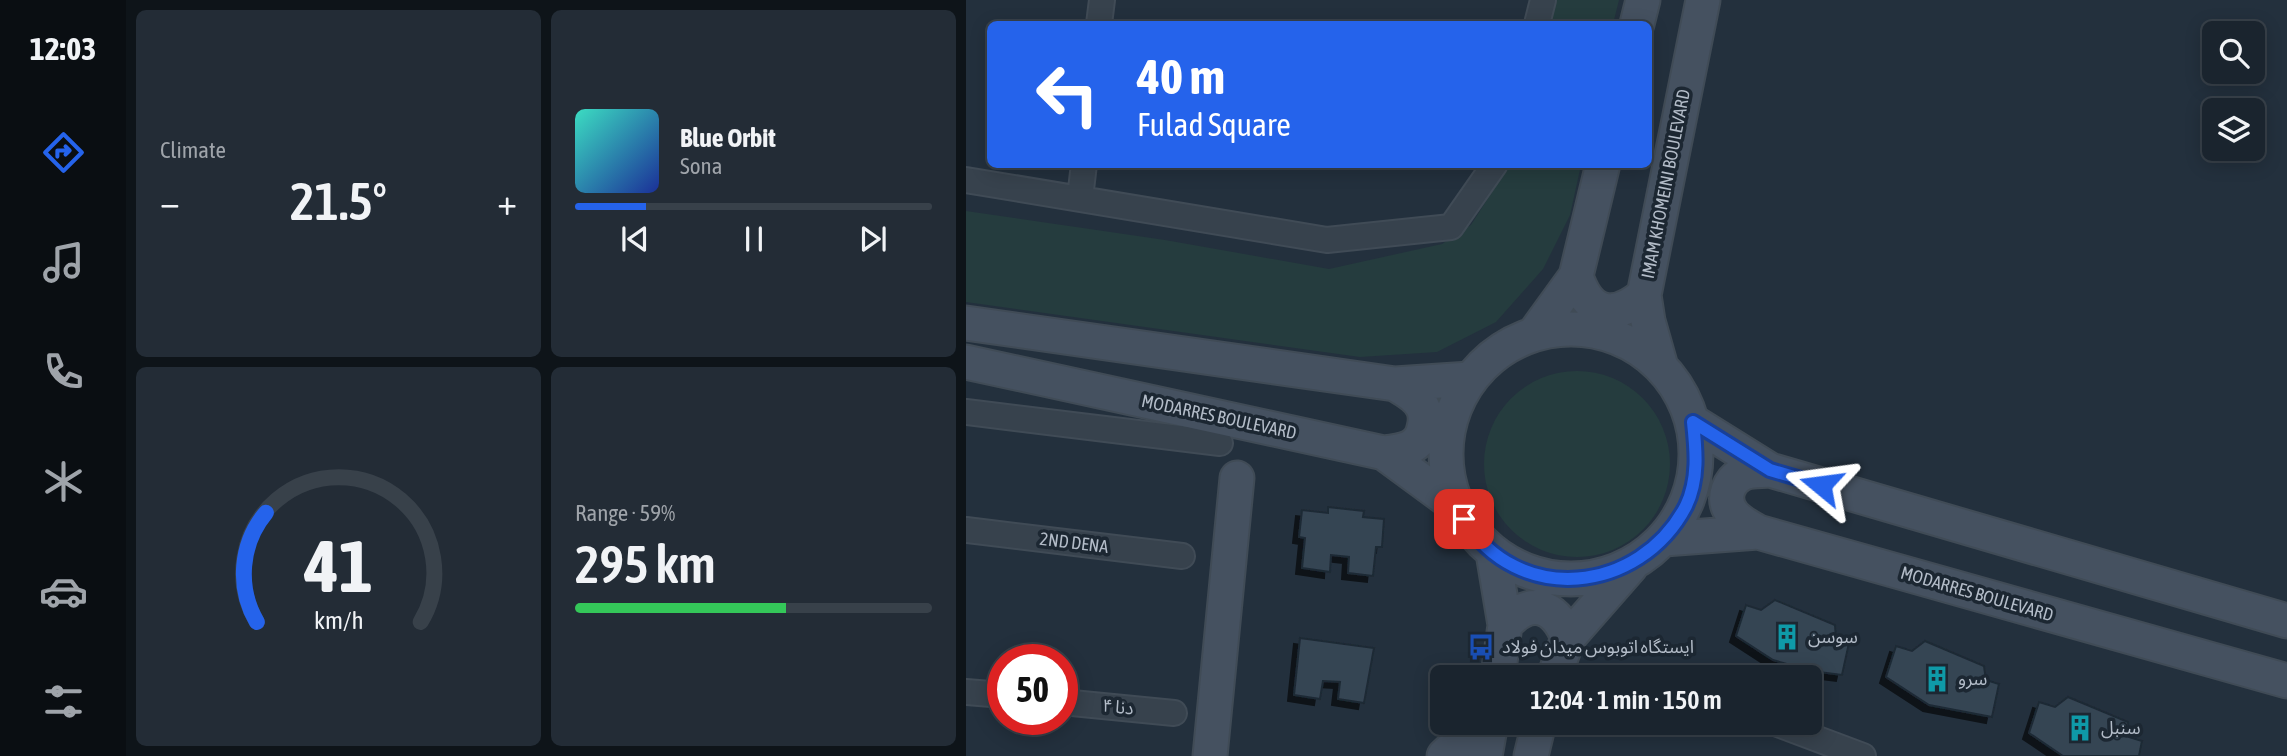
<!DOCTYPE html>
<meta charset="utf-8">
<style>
:root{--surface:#1a242e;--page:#232c36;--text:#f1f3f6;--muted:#9fa4aa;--line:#38414a;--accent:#2563eb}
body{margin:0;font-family:"Asap Condensed","Noto Sans Arabic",sans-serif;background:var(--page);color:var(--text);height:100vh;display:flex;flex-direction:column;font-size:26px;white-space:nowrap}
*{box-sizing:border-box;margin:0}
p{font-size:23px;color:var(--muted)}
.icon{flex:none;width:38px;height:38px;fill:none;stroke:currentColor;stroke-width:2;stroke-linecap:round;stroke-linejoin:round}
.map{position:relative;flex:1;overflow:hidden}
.details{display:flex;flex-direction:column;gap:10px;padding:10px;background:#0e1419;width:840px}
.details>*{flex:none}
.guide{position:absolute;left:21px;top:21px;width:665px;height:147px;border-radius:10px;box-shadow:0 4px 18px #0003,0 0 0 2px var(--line);background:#2563eb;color:#fff;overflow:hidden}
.tools{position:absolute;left:1236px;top:21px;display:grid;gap:14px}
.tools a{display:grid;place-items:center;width:63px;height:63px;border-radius:10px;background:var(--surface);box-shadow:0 4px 18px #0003,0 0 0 2px var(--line);font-size:35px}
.speed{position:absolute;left:21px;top:644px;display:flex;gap:14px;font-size:35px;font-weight:700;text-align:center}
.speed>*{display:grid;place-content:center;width:91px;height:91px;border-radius:50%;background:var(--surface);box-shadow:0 4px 18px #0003,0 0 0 2px var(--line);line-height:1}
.speed .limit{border:10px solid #d22;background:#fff;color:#111}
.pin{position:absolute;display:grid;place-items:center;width:60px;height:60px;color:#fff;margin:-30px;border-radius:14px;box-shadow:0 4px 10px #0006}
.me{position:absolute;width:77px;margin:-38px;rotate:286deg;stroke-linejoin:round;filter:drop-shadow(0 0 5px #0008)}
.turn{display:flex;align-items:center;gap:24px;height:147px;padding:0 35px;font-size:32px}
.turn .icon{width:91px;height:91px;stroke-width:2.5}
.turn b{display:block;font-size:49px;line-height:60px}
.big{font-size:52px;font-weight:600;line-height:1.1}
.details .card{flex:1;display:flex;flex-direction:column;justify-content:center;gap:10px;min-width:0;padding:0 24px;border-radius:10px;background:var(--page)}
.details .dial{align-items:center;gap:0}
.dial svg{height:182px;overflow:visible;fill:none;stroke:var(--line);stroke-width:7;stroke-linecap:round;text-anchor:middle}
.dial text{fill:var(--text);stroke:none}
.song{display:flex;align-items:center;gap:21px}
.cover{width:84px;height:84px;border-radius:10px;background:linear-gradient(135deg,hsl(170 70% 55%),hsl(230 70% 35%))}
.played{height:7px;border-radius:4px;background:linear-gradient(90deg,var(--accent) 20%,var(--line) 20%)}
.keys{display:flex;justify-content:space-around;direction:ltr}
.heat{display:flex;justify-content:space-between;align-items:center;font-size:38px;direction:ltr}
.charge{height:10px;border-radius:5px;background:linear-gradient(90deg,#34c759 59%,var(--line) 0)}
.details .tiles{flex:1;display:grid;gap:10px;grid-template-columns:repeat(2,1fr)}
.trip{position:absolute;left:464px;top:665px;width:392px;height:70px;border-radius:10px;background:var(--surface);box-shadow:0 4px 18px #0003,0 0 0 2px var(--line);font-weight:600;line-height:70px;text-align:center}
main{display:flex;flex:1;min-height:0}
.tabs{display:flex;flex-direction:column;width:126px;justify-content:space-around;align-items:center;background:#0a0e12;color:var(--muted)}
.tabs .icon{width:49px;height:49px}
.tabs .selected{color:var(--accent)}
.tabs b{font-size:32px;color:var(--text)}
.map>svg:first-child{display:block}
.green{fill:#253c3e}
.building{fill:#354453;stroke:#1e2934;stroke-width:2;filter:url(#shadow)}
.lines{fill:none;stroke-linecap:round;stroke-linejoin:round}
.street-casing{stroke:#404b56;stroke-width:28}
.secondary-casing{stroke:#404b56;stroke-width:37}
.street{stroke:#37424d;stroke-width:24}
.secondary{stroke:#455160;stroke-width:33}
.route-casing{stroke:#184099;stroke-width:18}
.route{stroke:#2563eb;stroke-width:12}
.labels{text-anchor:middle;stroke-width:7;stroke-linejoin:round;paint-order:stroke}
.street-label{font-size:18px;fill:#b3bcc8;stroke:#1c2732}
.poi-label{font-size:18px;fill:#b3bcc8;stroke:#1c2732;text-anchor:start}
</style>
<main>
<nav class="tabs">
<b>12:03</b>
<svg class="icon selected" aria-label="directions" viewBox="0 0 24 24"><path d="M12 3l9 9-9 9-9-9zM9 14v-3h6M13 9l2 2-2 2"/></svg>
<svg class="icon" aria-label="music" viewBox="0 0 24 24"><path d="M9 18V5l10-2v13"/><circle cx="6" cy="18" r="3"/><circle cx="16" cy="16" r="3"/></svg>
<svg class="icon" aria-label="phone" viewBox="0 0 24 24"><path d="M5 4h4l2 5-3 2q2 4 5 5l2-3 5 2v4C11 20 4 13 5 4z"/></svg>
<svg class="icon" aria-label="climate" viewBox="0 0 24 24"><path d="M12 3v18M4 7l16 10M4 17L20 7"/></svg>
<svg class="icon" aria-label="car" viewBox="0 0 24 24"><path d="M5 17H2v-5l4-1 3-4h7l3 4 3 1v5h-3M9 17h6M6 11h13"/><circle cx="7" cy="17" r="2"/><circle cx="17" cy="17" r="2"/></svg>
<svg class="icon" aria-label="filters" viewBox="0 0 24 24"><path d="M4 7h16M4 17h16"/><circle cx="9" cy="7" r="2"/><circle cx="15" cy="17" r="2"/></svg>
</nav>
<section class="details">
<div class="tiles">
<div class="card"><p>Climate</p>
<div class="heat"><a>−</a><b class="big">21.5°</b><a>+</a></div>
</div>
<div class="card">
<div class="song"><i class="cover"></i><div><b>Blue Orbit</b><p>Sona</p></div></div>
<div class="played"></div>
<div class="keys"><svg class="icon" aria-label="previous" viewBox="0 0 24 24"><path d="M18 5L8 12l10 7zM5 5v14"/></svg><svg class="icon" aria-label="pause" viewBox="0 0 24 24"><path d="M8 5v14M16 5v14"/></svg><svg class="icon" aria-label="next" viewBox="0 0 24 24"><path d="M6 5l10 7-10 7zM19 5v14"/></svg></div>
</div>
<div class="card dial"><svg viewBox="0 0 100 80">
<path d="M14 69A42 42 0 1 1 86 69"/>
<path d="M14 69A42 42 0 0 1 18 21" stroke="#2563eb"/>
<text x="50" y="56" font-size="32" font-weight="700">41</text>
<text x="50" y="72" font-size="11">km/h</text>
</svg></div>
<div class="card"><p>Range · 59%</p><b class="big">295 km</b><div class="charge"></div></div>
</div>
</section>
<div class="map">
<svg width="1321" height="756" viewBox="0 0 1321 756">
<defs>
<filter id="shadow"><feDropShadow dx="-6" dy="6" stdDeviation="0" flood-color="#0009"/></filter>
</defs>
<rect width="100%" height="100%" fill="#23303d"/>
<path class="green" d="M590 0H653L647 24H584Z
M543 165H615L604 215 577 269 530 322 471 352 394 357 0 302V211L199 240 363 269 476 244 505 225Z
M518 464a93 93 0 1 1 186 0a93 93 0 1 1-186 0Z"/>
<path class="building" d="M362 507 398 511 397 517 418 519 416 547H410L407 576 382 573 383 557 365 555 364 572 336 568 339 538 333 537 336 510 362 513Z
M809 600 869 625 870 639 883 643 876 675 845 671 807 660 770 636 780 605 795 610Z
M334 638 408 648 398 703 372 699 374 682 357 681 354 699 328 695Z
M959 641 1018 666 1020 680 1033 684 1026 717 963 705 920 677 930 646 946 651Z
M1102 697 1162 722 1163 737 1176 741 1173 756H1097L1063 733 1073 702 1089 707Z"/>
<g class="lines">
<g class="street-casing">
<path id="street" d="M133 24 136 0
M571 24 577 0
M0 180 361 240 485 227 529 164
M114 198 118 164
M0 412 254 443
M0 530 216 556
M0 692 37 695
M96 702 208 713
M809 723 897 756"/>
</g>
<g class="secondary-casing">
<path id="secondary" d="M671 24 677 0
M610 276C623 315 647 321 678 295
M0 323 429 384 504 379
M480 454a125 125 0 1 1 250 0a125 125 0 1 1-250 0Z
M568 334 610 276 637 164
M0 362 418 453 490 506
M695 367 682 321 678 295 737 0
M727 422 804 470 1321 621
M418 453C436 451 454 449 458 428 460 420 460 413 456 406 450 395 439 390 429 384
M792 532C776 523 755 512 762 490 764 484 769 477 776 474 783 470 795 471 804 470
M698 539 792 532 1321 681
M527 553 539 625 532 677
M539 625C564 597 589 604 602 638
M588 677 602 638 665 566
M244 756 271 478
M478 756 513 723
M519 756 525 723
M565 756 573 723"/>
</g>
<use href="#street" class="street"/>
<use href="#secondary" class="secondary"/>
</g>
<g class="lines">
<g class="route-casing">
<path id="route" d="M498 519C551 607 674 594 720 506 733 479 730 450 727 422L804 470 855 485"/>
</g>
<use href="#route" class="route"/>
</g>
<defs>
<g id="building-bare" transform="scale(2.1)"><path d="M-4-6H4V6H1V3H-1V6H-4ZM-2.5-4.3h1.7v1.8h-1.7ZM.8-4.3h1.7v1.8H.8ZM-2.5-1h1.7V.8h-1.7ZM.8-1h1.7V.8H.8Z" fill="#0f9aa8" stroke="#1c2732" stroke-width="2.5" paint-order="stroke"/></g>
<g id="bus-bare" transform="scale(2.1)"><path d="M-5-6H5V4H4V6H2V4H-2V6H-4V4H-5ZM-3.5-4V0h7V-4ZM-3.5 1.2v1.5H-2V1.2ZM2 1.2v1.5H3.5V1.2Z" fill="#1a4fb4" stroke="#1c2732" stroke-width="2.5" paint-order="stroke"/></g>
</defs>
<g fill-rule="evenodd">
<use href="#building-bare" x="821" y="637"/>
<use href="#bus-bare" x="515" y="647"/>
<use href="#building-bare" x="971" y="679"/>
<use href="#building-bare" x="1114" y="728"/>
</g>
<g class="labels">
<g class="street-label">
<text transform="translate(700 184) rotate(-79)" y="6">IMAM KHOMEINI BOULEVARD</text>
<text transform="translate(253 417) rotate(12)" y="6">MODARRES BOULEVARD</text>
<text transform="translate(108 543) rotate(7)" y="6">2ND DENA</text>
<text transform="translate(1011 594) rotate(16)" y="6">MODARRES BOULEVARD</text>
<text transform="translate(152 707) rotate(6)" y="6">دنا ۴</text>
</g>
<g class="poi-label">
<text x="842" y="643">سوسن</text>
<text x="536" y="653">ایستگاه اتوبوس میدان فولاد</text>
<text x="992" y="685">سرو</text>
<text x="1135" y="734">سنبل</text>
</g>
</g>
</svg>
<div class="tools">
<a><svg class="icon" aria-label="search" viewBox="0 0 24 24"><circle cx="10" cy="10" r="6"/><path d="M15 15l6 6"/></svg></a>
<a><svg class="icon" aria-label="layers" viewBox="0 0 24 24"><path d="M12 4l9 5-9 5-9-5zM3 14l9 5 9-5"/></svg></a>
</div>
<div class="speed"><div class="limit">50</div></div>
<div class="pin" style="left:498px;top:519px;background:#d93025"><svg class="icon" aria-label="arrive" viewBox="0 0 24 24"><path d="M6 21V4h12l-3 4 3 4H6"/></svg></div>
<svg class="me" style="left:855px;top:485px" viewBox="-20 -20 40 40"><path d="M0-17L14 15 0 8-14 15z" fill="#2563eb" stroke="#fff" stroke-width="4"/></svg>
<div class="trip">12:04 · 1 min · 150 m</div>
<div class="guide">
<div class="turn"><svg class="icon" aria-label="left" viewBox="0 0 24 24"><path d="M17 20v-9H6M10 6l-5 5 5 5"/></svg><div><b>40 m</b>Fulad Square</div></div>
</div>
</div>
</main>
